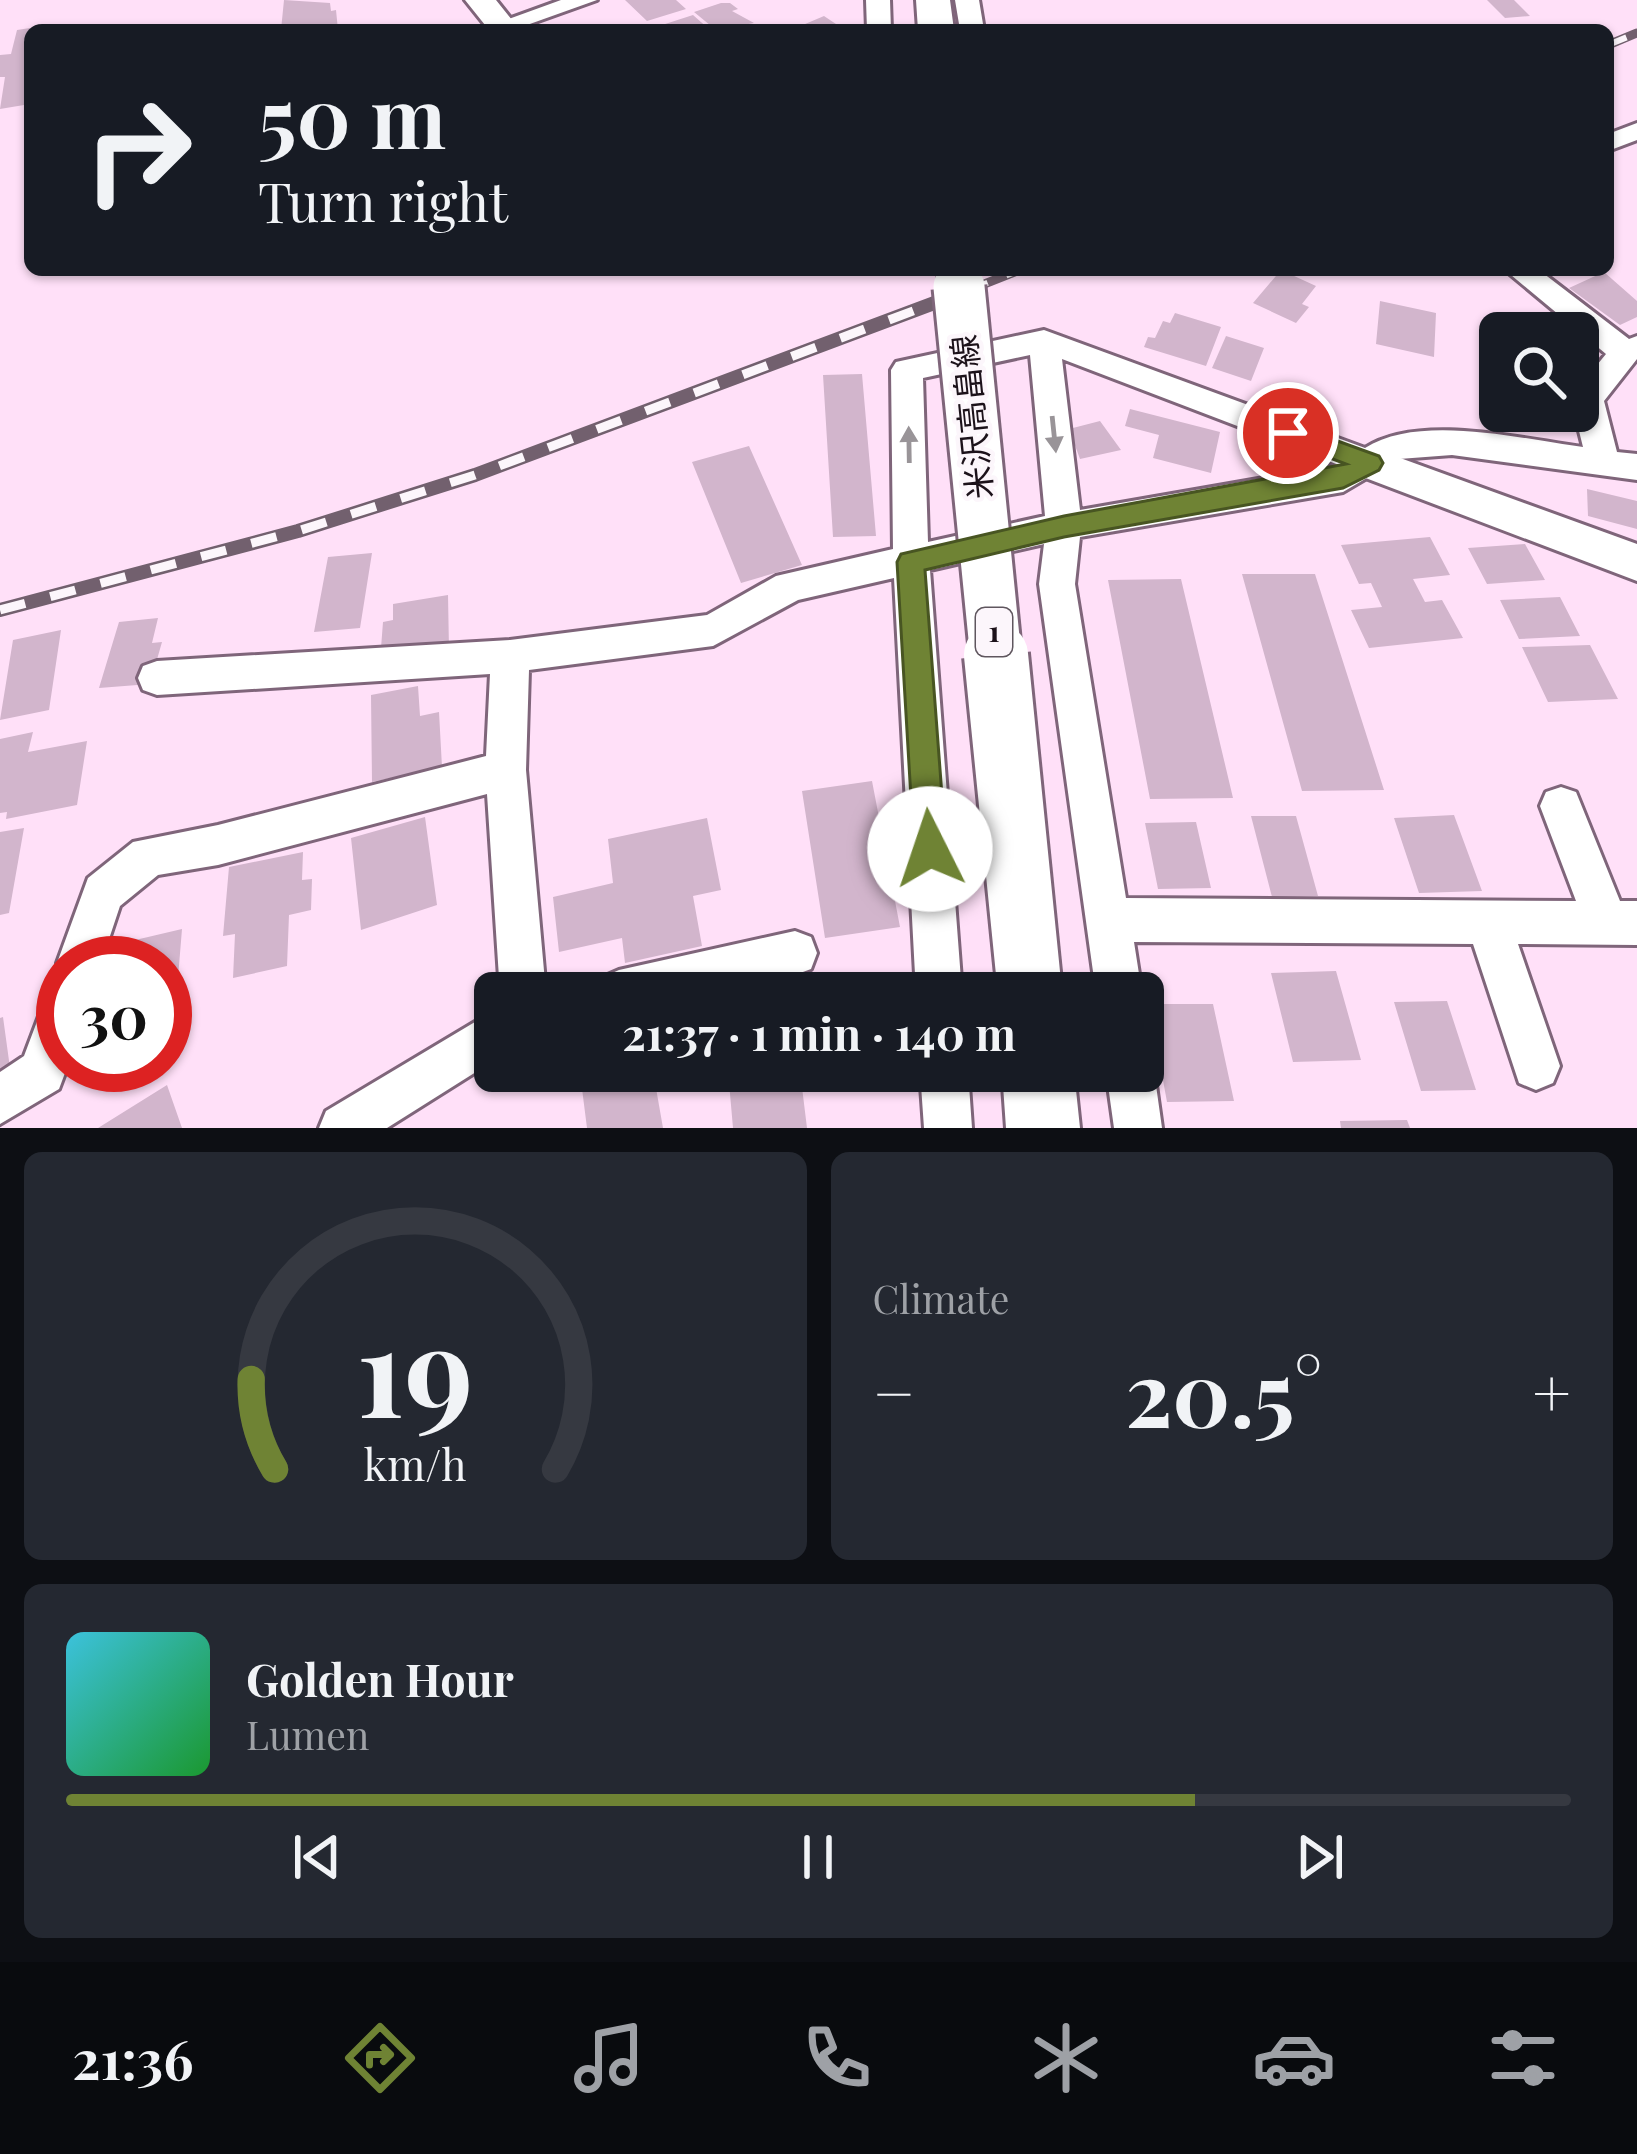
<!DOCTYPE html>
<meta charset="utf-8">
<style>
:root{--surface:#171b24;--page:#242831;--text:#f1f3f6;--muted:#9ea1a6;--line:#363941;--accent:#6f8334}
body{margin:0;font-family:"Playfair Display","Noto Sans JP",serif;background:var(--page);color:var(--text);height:100vh;display:flex;flex-direction:column;font-size:45px;white-space:nowrap}
*{box-sizing:border-box;margin:0}
p{font-size:39px;color:var(--muted)}
.icon{flex:none;width:66px;height:66px;fill:none;stroke:currentColor;stroke-width:2;stroke-linecap:round;stroke-linejoin:round}
.map{position:relative;height:1128px;overflow:hidden}
.panel{display:flex;flex-direction:column;gap:24px;padding:24px;background:#0d0f14;flex:1}
.panel>*{flex:none}
.banner{position:absolute;left:24px;top:24px;width:1590px;height:252px;border-radius:18px;box-shadow:0 3px 9px #0004;background:#171b24;color:var(--text);overflow:hidden}
.controls{position:absolute;left:1479px;top:312px;display:grid;gap:24px}
.controls a{display:grid;place-items:center;width:120px;height:120px;border-radius:18px;background:var(--surface);box-shadow:0 3px 9px #0004;font-size:60px}
.speed{position:absolute;left:36px;top:936px;display:flex;gap:24px;font-size:60px;font-weight:700;text-align:center}
.speed>*{display:grid;place-content:center;width:156px;height:156px;border-radius:50%;background:var(--surface);box-shadow:0 3px 9px #0004;line-height:1}
.speed .limit{border:18px solid #d22;background:#fff;color:#111}
.pin{position:absolute;display:grid;place-items:center;width:102px;height:102px;color:#fff;margin:-51px;border:6px solid #fff;border-radius:50%;box-shadow:0 3px 12px #0007}
.me{position:absolute;width:132px;margin:-66px;rotate:356deg;stroke-linejoin:round;filter:drop-shadow(0 0 9px #0008)}
.turn{display:flex;align-items:center;gap:42px;height:252px;padding:0 36px;font-size:54px}
.turn .icon{width:156px;height:156px;stroke-width:2.5}
.turn b{display:block;font-size:84px;line-height:102px}
.big{font-size:90px;font-weight:700;line-height:1.1}
.panel .card{flex:1;display:flex;flex-direction:column;justify-content:center;gap:18px;min-width:0;padding:0 42px;border-radius:18px;background:var(--page)}
.panel .dial{align-items:center;gap:0}
.dial svg{height:312px;overflow:visible;fill:none;stroke:var(--line);stroke-width:7;stroke-linecap:round;text-anchor:middle}
.dial text{fill:var(--text);stroke:none}
.song{display:flex;align-items:center;gap:36px}
.cover{width:144px;height:144px;border-radius:18px;background:linear-gradient(135deg,hsl(190 70% 55%),hsl(130 70% 35%))}
.played{height:12px;border-radius:6px;background:linear-gradient(90deg,var(--accent) 75%,var(--line) 75%)}
.keys{display:flex;justify-content:space-around;direction:ltr}
.heat{display:flex;justify-content:space-between;align-items:center;font-size:66px;direction:ltr}
.panel .tiles{flex:1;display:grid;gap:24px;grid-template-columns:1fr 1fr}
.card:last-child{grid-column:span 2}
.trip{position:absolute;left:474px;top:972px;width:690px;height:120px;border-radius:18px;background:var(--surface);box-shadow:0 3px 9px #0004;font-weight:700;line-height:120px;text-align:center}
.menu{display:flex;height:192px;justify-content:space-around;align-items:center;background:#090b0e;color:var(--muted)}
.menu .icon{width:84px;height:84px}
.menu .selected{color:var(--accent)}
.menu b{font-size:54px;color:var(--text)}
.map>svg:first-child{display:block}
.building{fill:#d2b5cc}
.lines{fill:none;stroke-linecap:round;stroke-linejoin:round}
.minor-casing{stroke:#7f657a;stroke-width:6}
.tertiary-casing{stroke:#7f657a;stroke-width:6}
.primary-casing{stroke:#7f657a;stroke-width:6}
.minor{fill:#fff;fill-rule:evenodd}
.tertiary{fill:#fff;fill-rule:evenodd}
.primary{fill:#fff;fill-rule:evenodd}
.rail-far1-casing{stroke:#72606e;stroke-width:9}
.rail-casing{stroke:#72606e;stroke-width:14}
.rail-far1{stroke:#fcf6fb;stroke-width:6;stroke-dasharray:20;stroke-linecap:butt}
.rail{stroke:#fcf6fb;stroke-width:9;stroke-dasharray:26;stroke-linecap:butt}
.primary-bridge-far2-casing{stroke:#7f657a;stroke-width:44;stroke-linecap:butt}
.primary-bridge-far1-casing{stroke:#7f657a;stroke-width:57;stroke-linecap:butt}
.primary-bridge-casing{stroke:#7f657a;stroke-width:70;stroke-linecap:butt}
.primary-bridge-far2{stroke:#fff;stroke-width:39}
.primary-bridge-far1{stroke:#fff;stroke-width:51}
.primary-bridge{stroke:#fff;stroke-width:64}
.oneway{fill:#999498}
.route{fill:#6f8334;stroke:#485522;stroke-width:3}
.labels{text-anchor:middle;stroke-width:9;stroke-linejoin:round;paint-order:stroke}
.shield{fill:#fcf6fb;stroke:#5f565e;stroke-width:3}
.shield-label{font-size:30px;font-weight:bold;fill:#1c121a}
.street-label{font-size:33px;fill:#1c121a;stroke:#fcf6fb}
</style>
<div class="map">
<svg width="1637" height="1128" viewBox="0 0 1637 1128">
<rect width="100%" height="100%" fill="#ffe0f8"/>
<path class="building" d="M284 0 330 3 331 11 336 10 338 30H281Z
M625 0H676L686 9 647 21Z
M1487 0H1514L1530 16 1505 18Z
M721 3H730L738 9 732 11 754 23 716 30 694 12Z
M693 15 710 30H664L659 26Z
M824 16 845 30H791Z
M30 28V104L0 109 5 77H0V55L11 54 17 30Z
M1281 270 1316 286 1302 304 1309 307 1296 323 1253 303Z
M1604 272 1637 301V317L1620 325 1569 288Z
M1380 301 1436 313 1434 357 1376 344Z
M1175 313 1221 327 1206 366 1144 347 1148 337 1155 338 1163 321 1170 323Z
M1226 336 1264 348 1251 381 1212 368Z
M862 374 876 536 833 537 823 375Z
M1130 409 1220 432 1211 473 1153 458 1159 435 1125 426Z
M1100 421 1121 450 1080 459 1069 429Z
M749 446 802 565 741 583 692 462Z
M1587 489 1637 501V529L1588 516Z
M1430 537 1450 575 1413 579 1425 602 1442 600 1463 638 1369 648 1351 610 1382 607 1371 583 1359 584 1341 545Z
M1525 544 1545 580 1487 584 1468 548Z
M372 553 360 628 314 632 328 557Z
M1242 574H1315L1384 790 1302 791Z
M1181 579 1233 798 1150 799 1108 580Z
M448 595 449 650 391 660V646L381 648 383 622 393 620V604Z
M1560 597 1580 636 1519 639 1500 600Z
M158 618 152 643 162 642 150 684 99 688 119 622Z
M61 630 49 710 0 720 13 640Z
M1590 645 1618 699 1548 702 1522 647Z
M418 686 420 716 439 712 442 767 372 782 371 695Z
M33 732 28 752 87 741 77 805 6 819 7 812 0 813V739Z
M872 781 900 927 825 938 802 791Z
M1454 815 1482 891 1419 893 1394 818Z
M1251 816H1296L1318 896 1272 897Z
M425 817 437 905 361 930 351 838Z
M707 818 721 890 693 896 702 946 625 963 622 938 559 952 553 897 613 883 608 839Z
M1196 822 1211 888 1158 889 1145 823Z
M24 828 9 913 0 915V832Z
M303 852 302 880 312 879 311 910 289 915 287 966 233 978 235 934 223 936 229 867Z
M182 929 173 1039 165 1041V963H112L114 945Z
M1336 971 1361 1060 1293 1062 1271 973Z
M1447 1001 1476 1090 1421 1091 1394 1002Z
M1149 1004H1213L1234 1101 1167 1102Z
M3 1017 10 1068 0 1073V1018Z
M588 1071H653L663 1128H587L580 1073Z
M728 1071H800L807 1128H733Z
M167 1085 182 1128H98Z
M1407 1120 1410 1128H1341L1340 1121Z"/>
<g class="lines">
<g class="minor-casing">
<path id="minor" d="M561 0H597L513 30 489 26Z
M866 0H890L891 30H867Z
M955 0H979L984 30H960Z
M1637 123V140L1608 151V134Z
M1505 270H1539L1629 339 1637 336V359L1604 401 1617 452 1637 454V480L1452 455 1399 459 1343 492 1080 537 1075 584 1126 898 1576 901 1540 806 1546 792 1561 787 1576 792 1620 901H1637V945L1518 944 1560 1066 1553 1083 1536 1090 1519 1083 1473 944 1134 942 1142 993H1096L1039 584 1044 544 930 570 962 993H916L894 578 798 600 713 646 529 670 526 770 546 993H500L487 794 218 865 158 875 120 906 101 963H63V979L57 963 88 878 133 842 218 825 486 756 490 674 157 695 143 690 138 678 143 666 157 661 510 640 707 615 776 576 893 549 891 370 896 362 1044 330 1365 448C1419 413 1521 439 1583 447L1574 411H1578V388L1606 354ZM1030 355 1045 516 928 542 923 378ZM1062 359 1339 465 1080 510Z
M795 931 811 937 817 953 811 969C742 997 669 993 596 993L603 977 619 970Z
M63 988V1065H68L59 1089 0 1124V1072L24 1056 47 995Z
M495 1010V1060L387 1128H319L326 1111Z
M1143 1053 1154 1071 1162 1128H1114L1106 1071H1143Z
M920 1071H968L972 1128H924Z"/>
</g>
<g class="tertiary-casing">
<path id="tertiary" d="M465 0H496L520 30H489Z
M1370 447 1637 544V581L1355 474 1349 463 1355 452Z"/>
</g>
<g class="primary-casing">
<path id="primary" d="M916 0H950L954 30H918Z
M1002 1071H1074L1080 1128H1006Z"/>
</g>
<use href="#minor" class="minor"/>
<use href="#tertiary" class="tertiary"/>
<use href="#primary" class="primary"/>
<g class="rail-far1-casing">
<path id="rail-far1" d="M1608 45 1637 33
M969 290 1020 270"/>
</g>
<g class="rail-casing">
<path id="rail" d="M0 610 298 531 475 475 977 287"/>
</g>
<use href="#rail-far1" class="rail-far1"/>
<use href="#rail" class="rail"/>
<g class="primary-bridge-far2-casing">
<path id="primary-bridge-far2" d="M957 270 959 290"/>
</g>
<g class="primary-bridge-far1-casing">
<path id="primary-bridge-far1" d="M959 287 996 658"/>
</g>
<g class="primary-bridge-casing">
<path id="primary-bridge" d="M996 655 1030 993"/>
</g>
<use href="#primary-bridge-far2" class="primary-bridge-far2"/>
<use href="#primary-bridge-far1" class="primary-bridge-far1"/>
<use href="#primary-bridge" class="primary-bridge"/>
</g>
<defs><path id="oneway-solid" d="M-6-.8H1V-3.2L6.5 0L1 3.2V.8H-6Z" transform="scale(3)"/></defs>
<g class="oneway">
<use href="#oneway-solid" transform="translate(1054 434) rotate(84)"/>
<use href="#oneway-solid" transform="translate(909 445) rotate(-91)"/>
</g>
<path class="route" d="M1288 423 1379 456 1383 463 1379 470 1343 488 1064 537 925 570 946 849 941 860 930 865 918 860 914 849 897 562 901 554 1064 516 1346 464 1280 439 1276 433 1280 426Z"/>
<g class="labels">
<rect class="shield" x="976" y="608" width="36" height="48" rx="9"/>
<g class="shield-label">
<text x="994" y="642">1</text>
</g>
<g class="street-label">
<text transform="translate(972 417) rotate(-96)" y="12">米沢高畠線</text>
</g>
</g>
</svg>
<div class="controls">
<a><svg class="icon" aria-label="search" viewBox="0 0 24 24"><circle cx="10" cy="10" r="6"/><path d="M15 15l6 6"/></svg></a>
</div>
<div class="speed"><div class="limit">30</div></div>
<div class="pin" style="left:1288px;top:433px;background:#d93025"><svg class="icon" aria-label="arrive" viewBox="0 0 24 24"><path d="M6 21V4h12l-3 4 3 4H6"/></svg></div>
<svg class="me" style="left:930px;top:849px" viewBox="-20 -20 40 40"><circle r="19" fill="#fff"/><path d="M0-13L10 11 0 6-10 11z" fill="#6f8334"/></svg>
<div class="trip">21:37 · 1 min · 140 m</div>
<div class="banner">
<div class="turn"><svg class="icon" aria-label="right" viewBox="0 0 24 24"><path d="M7 20v-9h11M14 6l5 5-5 5"/></svg><div><b>50 m</b>Turn right</div></div>
</div>
</div>
<section class="panel">
<div class="tiles">
<div class="card dial"><svg viewBox="0 0 100 80">
<path d="M14 69A42 42 0 1 1 86 69"/>
<path d="M14 69A42 42 0 0 1 8 46" stroke="#6f8334"/>
<text x="50" y="56" font-size="32" font-weight="700">19</text>
<text x="50" y="72" font-size="11">km/h</text>
</svg></div>
<div class="card"><p>Climate</p>
<div class="heat"><a>−</a><b class="big">20.5°</b><a>+</a></div>
</div>
<div class="card">
<div class="song"><i class="cover"></i><div><b>Golden Hour</b><p>Lumen</p></div></div>
<div class="played"></div>
<div class="keys"><svg class="icon" aria-label="previous" viewBox="0 0 24 24"><path d="M18 5L8 12l10 7zM5 5v14"/></svg><svg class="icon" aria-label="pause" viewBox="0 0 24 24"><path d="M8 5v14M16 5v14"/></svg><svg class="icon" aria-label="next" viewBox="0 0 24 24"><path d="M6 5l10 7-10 7zM19 5v14"/></svg></div>
</div>
</div>
</section>
<nav class="menu">
<b>21:36</b>
<svg class="icon selected" aria-label="directions" viewBox="0 0 24 24"><path d="M12 3l9 9-9 9-9-9zM9 14v-3h6M13 9l2 2-2 2"/></svg>
<svg class="icon" aria-label="music" viewBox="0 0 24 24"><path d="M9 18V5l10-2v13"/><circle cx="6" cy="18" r="3"/><circle cx="16" cy="16" r="3"/></svg>
<svg class="icon" aria-label="phone" viewBox="0 0 24 24"><path d="M5 4h4l2 5-3 2q2 4 5 5l2-3 5 2v4C11 20 4 13 5 4z"/></svg>
<svg class="icon" aria-label="climate" viewBox="0 0 24 24"><path d="M12 3v18M4 7l16 10M4 17L20 7"/></svg>
<svg class="icon" aria-label="car" viewBox="0 0 24 24"><path d="M5 17H2v-5l4-1 3-4h7l3 4 3 1v5h-3M9 17h6M6 11h13"/><circle cx="7" cy="17" r="2"/><circle cx="17" cy="17" r="2"/></svg>
<svg class="icon" aria-label="filters" viewBox="0 0 24 24"><path d="M4 7h16M4 17h16"/><circle cx="9" cy="7" r="2"/><circle cx="15" cy="17" r="2"/></svg>
</nav>
